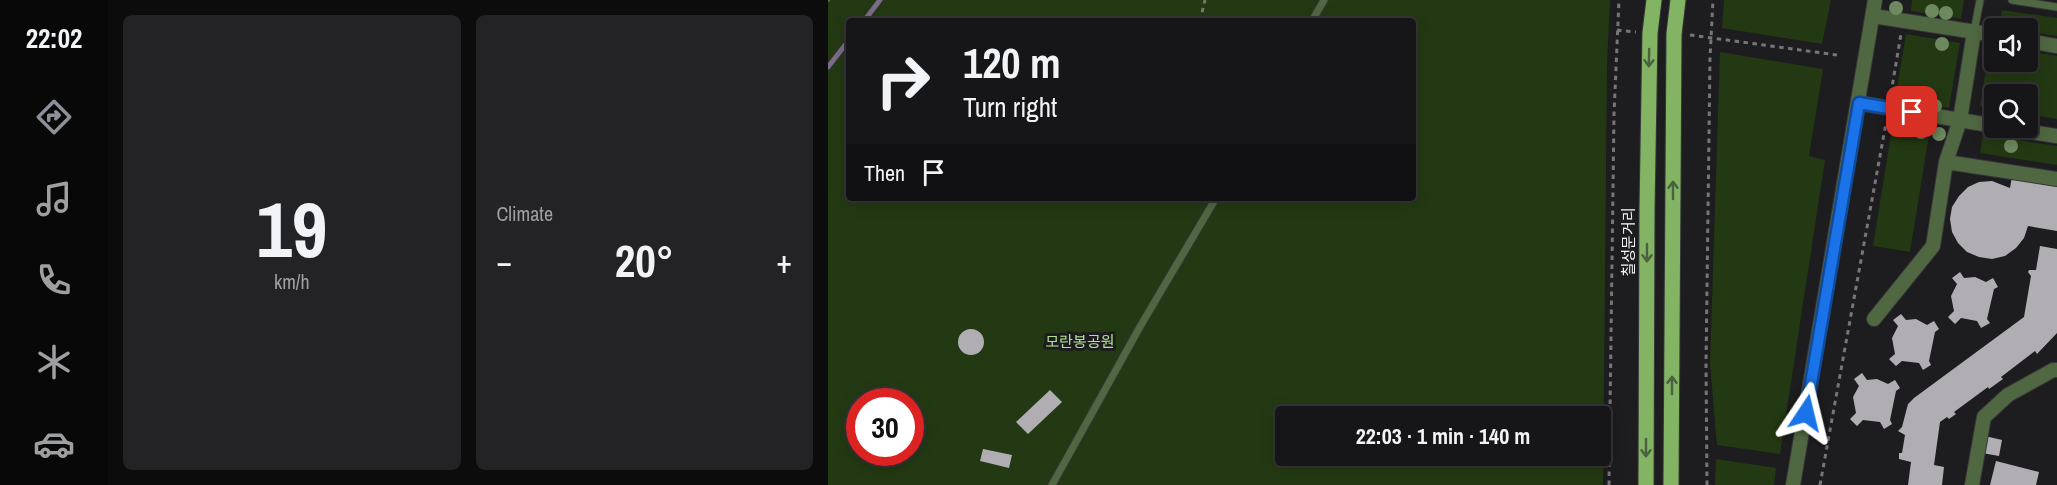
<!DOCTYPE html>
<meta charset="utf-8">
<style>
:root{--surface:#161517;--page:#232224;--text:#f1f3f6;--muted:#9e9fa1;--line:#353436;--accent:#8c9099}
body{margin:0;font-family:"Archivo Narrow","Noto Sans KR",sans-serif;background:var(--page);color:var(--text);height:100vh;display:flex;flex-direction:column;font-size:22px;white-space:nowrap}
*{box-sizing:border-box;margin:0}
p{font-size:20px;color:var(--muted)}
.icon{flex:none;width:33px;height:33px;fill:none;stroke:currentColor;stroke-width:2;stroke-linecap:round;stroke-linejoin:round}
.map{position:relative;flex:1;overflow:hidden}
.sheet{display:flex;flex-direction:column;gap:15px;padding:15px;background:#0c0c0d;width:720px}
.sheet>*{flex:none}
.hud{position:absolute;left:18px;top:18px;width:570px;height:183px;border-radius:6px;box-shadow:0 3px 15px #0003,0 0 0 2px var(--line);background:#161517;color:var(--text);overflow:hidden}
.tools{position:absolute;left:1156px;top:18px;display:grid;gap:12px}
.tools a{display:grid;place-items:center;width:54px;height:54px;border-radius:6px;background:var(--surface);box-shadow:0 3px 15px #0003,0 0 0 2px var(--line);font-size:30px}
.speed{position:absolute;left:18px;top:388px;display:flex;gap:12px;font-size:30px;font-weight:700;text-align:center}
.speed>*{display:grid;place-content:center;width:78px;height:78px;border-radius:50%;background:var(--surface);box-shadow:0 3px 15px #0003,0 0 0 2px var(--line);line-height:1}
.speed .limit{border:9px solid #d22;background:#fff;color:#111}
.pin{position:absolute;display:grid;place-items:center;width:51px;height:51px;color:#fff;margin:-26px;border-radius:12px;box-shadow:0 3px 9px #0006}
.me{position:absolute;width:66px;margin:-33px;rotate:10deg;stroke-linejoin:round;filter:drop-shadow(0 0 4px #0008)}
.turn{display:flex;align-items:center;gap:21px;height:126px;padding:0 18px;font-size:27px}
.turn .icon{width:78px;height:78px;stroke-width:2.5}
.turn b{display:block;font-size:42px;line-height:51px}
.then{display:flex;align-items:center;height:57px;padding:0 18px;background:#0003;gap:12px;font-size:22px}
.big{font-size:45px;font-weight:700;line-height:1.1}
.sheet .card{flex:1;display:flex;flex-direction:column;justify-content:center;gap:9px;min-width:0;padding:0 21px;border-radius:9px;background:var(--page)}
.sheet .dial{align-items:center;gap:0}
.dial b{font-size:78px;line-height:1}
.heat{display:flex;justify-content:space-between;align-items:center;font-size:33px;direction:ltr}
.sheet .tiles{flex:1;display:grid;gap:15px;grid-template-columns:repeat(2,1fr)}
.trip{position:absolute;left:447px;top:406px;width:336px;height:60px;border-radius:6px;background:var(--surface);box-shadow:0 3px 15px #0003,0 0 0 2px var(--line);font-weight:700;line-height:60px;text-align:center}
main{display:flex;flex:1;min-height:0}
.dock{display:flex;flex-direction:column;width:108px;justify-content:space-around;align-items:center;background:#090809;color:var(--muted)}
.dock .icon{width:42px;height:42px}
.dock .selected{color:var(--accent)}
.dock b{font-size:27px;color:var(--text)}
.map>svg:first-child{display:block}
.green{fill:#233913;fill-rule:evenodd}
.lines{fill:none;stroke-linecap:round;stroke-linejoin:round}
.stream{stroke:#7b6a8b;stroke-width:5}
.building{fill:#b0aeb2}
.service-casing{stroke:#373639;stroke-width:9}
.minor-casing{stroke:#373639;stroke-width:16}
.primary-casing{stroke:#373639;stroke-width:17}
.path{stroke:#767578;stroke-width:3;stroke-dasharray:4.5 4.5;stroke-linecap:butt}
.service{stroke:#506842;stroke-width:7}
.minor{stroke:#506842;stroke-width:14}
.primary{stroke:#82b464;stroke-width:15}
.tree{fill:#6e885f}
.oneway{stroke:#4a603e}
.route-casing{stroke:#114b97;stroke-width:15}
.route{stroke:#1a73e8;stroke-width:10}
.labels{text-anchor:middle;stroke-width:6;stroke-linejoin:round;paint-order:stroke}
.street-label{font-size:15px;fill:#f3f2f4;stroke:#1d1c1f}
.park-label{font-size:15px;fill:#b0e094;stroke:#1d1c1f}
</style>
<main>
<nav class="dock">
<b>22:02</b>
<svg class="icon selected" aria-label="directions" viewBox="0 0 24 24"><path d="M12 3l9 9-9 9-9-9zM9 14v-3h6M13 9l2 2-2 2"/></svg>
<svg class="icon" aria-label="music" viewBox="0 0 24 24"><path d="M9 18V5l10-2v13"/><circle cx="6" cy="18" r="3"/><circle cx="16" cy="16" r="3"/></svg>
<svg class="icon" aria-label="phone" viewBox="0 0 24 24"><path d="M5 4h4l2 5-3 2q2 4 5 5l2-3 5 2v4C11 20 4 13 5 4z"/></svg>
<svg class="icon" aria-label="climate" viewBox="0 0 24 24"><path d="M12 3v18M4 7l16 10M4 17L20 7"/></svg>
<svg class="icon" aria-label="car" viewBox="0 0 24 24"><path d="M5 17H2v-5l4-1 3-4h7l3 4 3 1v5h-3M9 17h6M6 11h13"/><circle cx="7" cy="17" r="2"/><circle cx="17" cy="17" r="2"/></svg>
</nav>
<section class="sheet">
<div class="tiles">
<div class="card dial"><b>19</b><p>km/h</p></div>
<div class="card"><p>Climate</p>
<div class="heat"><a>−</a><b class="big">20°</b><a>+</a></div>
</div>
</div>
</section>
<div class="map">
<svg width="1229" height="485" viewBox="0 0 1229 485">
<rect width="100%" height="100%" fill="#1d1c1f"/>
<path class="green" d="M0 0H782L779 64 775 485H0ZM21 21H585V198H21ZM32 402H82V453H32ZM458 417H772V456H458Z
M896 0H1003L994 44 894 28Z
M1084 0H1136L1133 19 1083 11Z
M1174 10 1229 18V36L1200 32V28L1171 27Z
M1078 34 1132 43 1121 108 1067 99Z
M1162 45 1167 46V62H1200V51L1229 56V119L1200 114V94H1167V109L1152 106Z
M892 52 995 69 981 156 997 160 952 454 889 445 882 364Z
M1065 122 1102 128 1082 252 1045 246Z
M1155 135 1229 146V165L1152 153Z
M888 459 948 468 946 485H887Z"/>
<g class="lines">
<path class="stream" d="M36 21 52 0
M0 67 21 40"/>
</g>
<path class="building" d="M1184 177 1229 183V231L1200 226 1196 238 1188 248 1177 256 1164 259 1151 257 1139 252 1130 243 1124 232 1122 219 1124 207 1131 196 1140 187 1151 182 1164 181 1182 188Z
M1212 246 1229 249V333L1209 354 1207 351 1173 377 1175 379 1161 389 1160 387 1126 412 1128 414 1121 419 1119 417 1112 422 1106 465 1116 467 1114 485H1080L1083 462 1071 459V453H1074L1077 435 1070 431 1074 427 1080 404 1086 398 1196 317 1203 276 1200 272 1201 270H1208Z
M1132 272 1136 278 1147 277 1158 282 1165 278 1170 287 1166 289 1159 319 1162 323 1153 328 1149 321 1133 318 1127 324 1120 317 1126 311 1123 296 1129 284 1124 278Z
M1073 314 1078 320 1088 319 1099 325 1106 321 1111 329 1107 332 1101 361 1103 365 1095 370 1091 363 1074 361 1068 366 1061 359 1067 354 1064 338 1070 326 1065 320Z
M130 342a13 13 0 1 1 26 0a13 13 0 1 1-26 0Z
M1034 373 1039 380 1049 379 1060 384 1067 380 1072 388 1068 391 1062 420 1064 424 1056 429 1052 422 1035 420 1029 426 1022 419 1028 413 1025 397 1031 386 1026 379Z
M222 390 234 402 200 434 188 422Z
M1157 436 1174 440 1171 456 1154 453Z
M155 449 184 455 181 468 152 461Z
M1168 461 1211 472 1208 485H1162Z"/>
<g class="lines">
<g class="service-casing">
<path id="service" d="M1184 0 1229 7
M484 21 496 0
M1146 32 1152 0
M224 485 313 325 388 198"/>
</g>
<g class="minor-casing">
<path id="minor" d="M1045 16 1167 35
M1200 41 1229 46
M1031 103 1167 126
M1178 128 1229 136
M1118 162 1229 179
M1046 319 1105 246 1118 162 1132 120 1146 32
M965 485 1047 0
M1144 485 1156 417 1180 395 1225 370H1229"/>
</g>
<g class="primary-casing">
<path id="primary" d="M818 485 819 210 822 33 826 0
M843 485 846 34 850 0"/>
</g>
<path class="path" d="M0 1 1 0
M372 21 377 0
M789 30 808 32
M862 35 1009 55
M1063 93 1073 34
M781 485 786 114 791 0
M879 485 878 365 882 58 885 0
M992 485 1058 123"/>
<use href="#service" class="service"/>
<use href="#minor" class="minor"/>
<use href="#primary" class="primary"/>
</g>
<g class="tree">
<circle cx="1068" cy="8" r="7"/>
<circle cx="1104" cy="11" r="7"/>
<circle cx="1118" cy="13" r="7"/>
<circle cx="1114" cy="44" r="7"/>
<circle cx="1107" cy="106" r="7"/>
<circle cx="1093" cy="132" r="7"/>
<circle cx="1111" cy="134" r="7"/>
<circle cx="1183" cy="146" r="7"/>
</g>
<defs><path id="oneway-shaft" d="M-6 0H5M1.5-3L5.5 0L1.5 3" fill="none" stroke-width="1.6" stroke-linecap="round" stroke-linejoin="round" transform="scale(1.5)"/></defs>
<g class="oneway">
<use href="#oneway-shaft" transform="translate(821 58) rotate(91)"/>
<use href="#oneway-shaft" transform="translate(845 190) rotate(-90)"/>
<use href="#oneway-shaft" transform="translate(819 253) rotate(90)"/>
<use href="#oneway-shaft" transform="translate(844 385) rotate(-90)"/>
<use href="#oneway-shaft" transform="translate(818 448) rotate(90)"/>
</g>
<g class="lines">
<g class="route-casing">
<path id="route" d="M978 413 1031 103 1084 112"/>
</g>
<use href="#route" class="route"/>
</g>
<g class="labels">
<g class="street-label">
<text transform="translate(801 242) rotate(-90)" y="5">칠성문거리</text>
</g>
<g class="park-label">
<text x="252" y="347">모란봉공원</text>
</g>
</g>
</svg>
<div class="tools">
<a><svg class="icon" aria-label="sound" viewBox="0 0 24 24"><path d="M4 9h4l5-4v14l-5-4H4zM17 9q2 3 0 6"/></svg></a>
<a><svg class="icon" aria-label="search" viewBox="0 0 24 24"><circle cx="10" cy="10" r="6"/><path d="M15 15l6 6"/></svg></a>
</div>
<div class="speed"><div class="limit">30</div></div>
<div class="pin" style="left:1084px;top:112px;background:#d93025"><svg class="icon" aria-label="arrive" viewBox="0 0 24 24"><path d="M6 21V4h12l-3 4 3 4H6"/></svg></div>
<svg class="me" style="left:978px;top:413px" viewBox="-20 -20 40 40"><path d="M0-17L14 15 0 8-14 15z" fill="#1a73e8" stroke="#fff" stroke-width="4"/></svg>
<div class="trip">22:03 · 1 min · 140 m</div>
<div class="hud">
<div class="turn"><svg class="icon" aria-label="right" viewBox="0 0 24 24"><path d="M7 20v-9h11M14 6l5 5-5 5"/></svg><div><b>120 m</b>Turn right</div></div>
<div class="then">Then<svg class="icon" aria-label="arrive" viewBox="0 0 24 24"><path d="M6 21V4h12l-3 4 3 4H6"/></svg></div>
</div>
</div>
</main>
